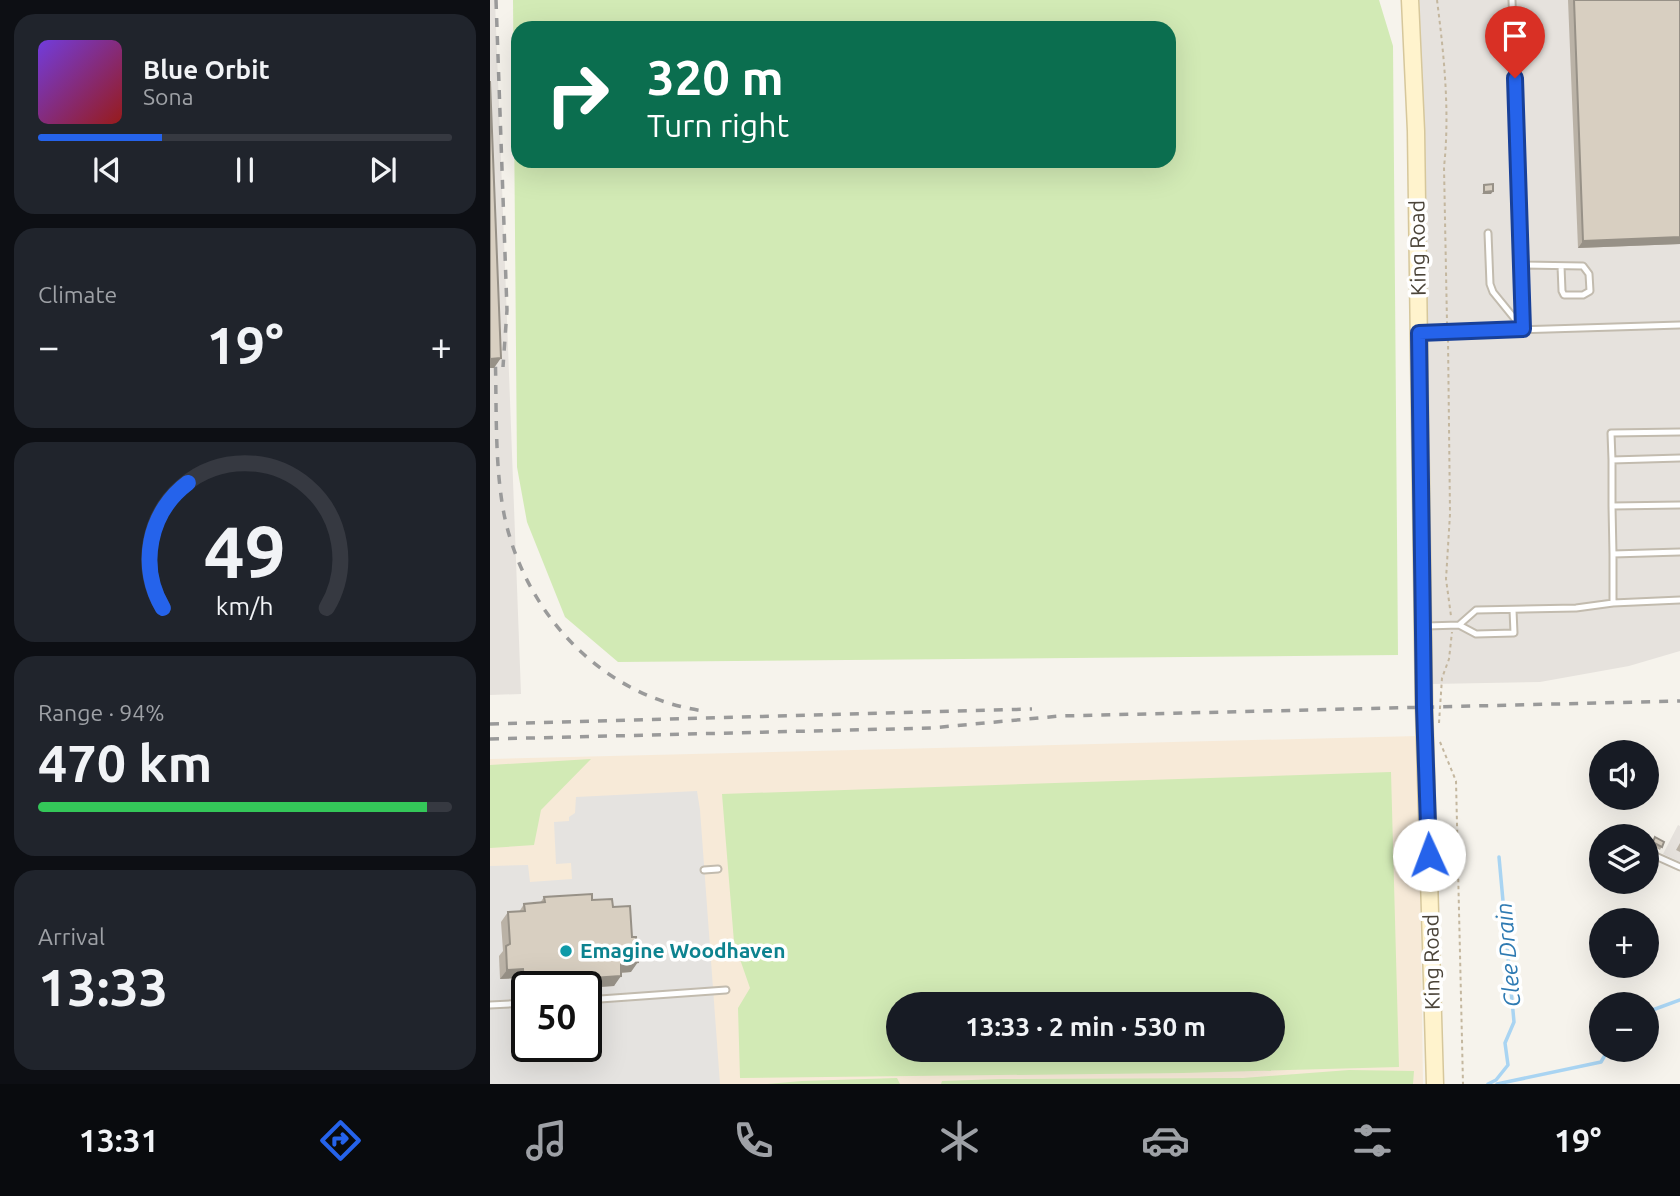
<!DOCTYPE html>
<meta charset="utf-8">
<style>
:root{--surface:#171b24;--page:#20242c;--text:#f1f3f6;--muted:#9ea1a6;--line:#363941;--accent:#2563eb}
body{margin:0;font-family:Ubuntu,sans-serif;background:var(--page);color:var(--text);height:100vh;display:flex;flex-direction:column;font-size:26px;white-space:nowrap}
*{box-sizing:border-box;margin:0}
p{font-size:23px;color:var(--muted)}
.icon{flex:none;width:38px;height:38px;fill:none;stroke:currentColor;stroke-width:2;stroke-linecap:round;stroke-linejoin:round}
.map{position:relative;flex:1;overflow:hidden}
.drawer{display:flex;flex-direction:column;gap:14px;padding:14px;background:#0d0f14;width:490px}
.drawer>*{flex:none}
.top-card{position:absolute;left:21px;top:21px;width:665px;height:147px;border-radius:21px;box-shadow:0 7px 28px #0002;background:#0b6e4f;color:#fff;overflow:hidden}
.tools{position:absolute;left:1099px;top:740px;display:grid;gap:14px}
.tools a{display:grid;place-items:center;width:70px;height:70px;border-radius:50%;background:var(--surface);box-shadow:0 7px 28px #0002;font-size:35px}
.speed{position:absolute;left:21px;top:971px;display:flex;gap:14px;font-size:35px;font-weight:700;text-align:center}
.speed>*{display:grid;place-content:center;width:91px;height:91px;border-radius:50%;background:var(--surface);box-shadow:0 7px 28px #0002;line-height:1}
.speed .limit{border:4px solid #111;border-radius:10px;background:#fff;color:#111}
.pin{position:absolute;display:grid;place-items:center;width:60px;height:60px;color:#fff;margin:-72px -30px;border-radius:50% 50% 50% 0;rotate:-45deg;box-shadow:0 0 7px #0007}
.pin .icon{rotate:45deg}
.me{position:absolute;width:77px;margin:-38px;rotate:358deg;stroke-linejoin:round;filter:drop-shadow(0 0 5px #0008)}
.turn{display:flex;align-items:center;gap:24px;height:147px;padding:0 21px;font-size:32px}
.turn .icon{width:91px;height:91px;stroke-width:2.5}
.turn b{display:block;font-size:49px;line-height:60px}
.big{font-size:52px;font-weight:700;line-height:1.1}
.drawer .card{flex:1;display:flex;flex-direction:column;justify-content:center;gap:10px;min-width:0;padding:0 24px;border-radius:21px;background:var(--page)}
.drawer .dial{align-items:center;gap:0}
.dial svg{height:182px;overflow:visible;fill:none;stroke:var(--line);stroke-width:7;stroke-linecap:round;text-anchor:middle}
.dial text{fill:var(--text);stroke:none}
.song{display:flex;align-items:center;gap:21px}
.cover{width:84px;height:84px;border-radius:10px;background:linear-gradient(135deg,hsl(260 70% 55%),hsl(0 70% 35%))}
.played{height:7px;border-radius:4px;background:linear-gradient(90deg,var(--accent) 30%,var(--line) 30%)}
.keys{display:flex;justify-content:space-around;direction:ltr}
.heat{display:flex;justify-content:space-between;align-items:center;font-size:38px;direction:ltr}
.charge{height:10px;border-radius:5px;background:linear-gradient(90deg,#34c759 94%,var(--line) 0)}
.trip{position:absolute;left:396px;top:992px;width:399px;height:70px;border-radius:35px;background:var(--surface);box-shadow:0 7px 28px #0002;font-weight:700;line-height:70px;text-align:center}
.dock{display:flex;height:112px;justify-content:space-around;align-items:center;background:#090b0e;color:var(--muted)}
.dock .icon{width:49px;height:49px}
.dock .on{color:var(--accent)}
.dock b{font-size:32px;color:var(--text)}
main{display:flex;flex:1;min-height:0}
.map>svg:first-child{display:block}
.commercial{fill:#f7ead8;fill-rule:evenodd}
.industrial{fill:#e6e2dd}
.green{fill:#d2eab5;fill-rule:evenodd}
.parking{fill:#e5e3e0;fill-rule:evenodd}
.lines{fill:none;stroke-linecap:round;stroke-linejoin:round}
.stream{stroke:#a9d4f2;stroke-width:3.5}
.lane-casing{stroke:#c2bbae;stroke-width:9}
.secondary-casing{stroke:#d6c79b;stroke-width:19}
.path{stroke:#c4b79f;stroke-width:2;stroke-dasharray:3.5 3.5;stroke-linecap:butt}
.lane{stroke:#fff;stroke-width:5}
.secondary{stroke:#fff3cd;stroke-width:16}
.rail{stroke:#9a9a9a;stroke-width:3.5;stroke-dasharray:9 9;stroke-linecap:butt}
.wall{fill:#bab2a6}
.shaded-wall{fill:#979187}
.building{fill:#d8cfc1;stroke:#979187;stroke-width:2}
.route-casing{stroke:#184099;stroke-width:18}
.route{stroke:#2563eb;stroke-width:12}
.culture-dot{fill:#0f9aa8;stroke:#fff;stroke-width:2.5}
.labels{text-anchor:middle;stroke-width:7;stroke-linejoin:round;paint-order:stroke}
.street-label{font-size:21px;fill:#4b4439;stroke:#fff}
.culture-label{font-size:21px;font-weight:bold;fill:#0d838f;stroke:#fff;text-anchor:start}
.water-label{font-size:23px;font-style:italic;fill:#2e7ab2;stroke:#fff}
</style>
<main>
<section class="drawer">
<div class="card">
<div class="song"><i class="cover"></i><div><b>Blue Orbit</b><p>Sona</p></div></div>
<div class="played"></div>
<div class="keys"><svg class="icon" aria-label="previous" viewBox="0 0 24 24"><path d="M18 5L8 12l10 7zM5 5v14"/></svg><svg class="icon" aria-label="pause" viewBox="0 0 24 24"><path d="M8 5v14M16 5v14"/></svg><svg class="icon" aria-label="next" viewBox="0 0 24 24"><path d="M6 5l10 7-10 7zM19 5v14"/></svg></div>
</div>
<div class="card"><p>Climate</p>
<div class="heat"><a>−</a><b class="big">19°</b><a>+</a></div>
</div>
<div class="card dial"><svg viewBox="0 0 100 80">
<path d="M14 69A42 42 0 1 1 86 69"/>
<path d="M14 69A42 42 0 0 1 25 14" stroke="#2563eb"/>
<text x="50" y="56" font-size="32" font-weight="700">49</text>
<text x="50" y="72" font-size="11">km/h</text>
</svg></div>
<div class="card"><p>Range · 94%</p><b class="big">470 km</b><div class="charge"></div></div>
<div class="card"><p>Arrival</p><b class="big">13:33</b></div>
</section>
<div class="map">
<svg width="1190" height="1084" viewBox="0 0 1190 1084">
<rect width="100%" height="100%" fill="#f6f3ec"/>
<path class="commercial" d="M928 736 933 1084H0V759ZM37 987H96V1046H37ZM408 1004H782V1050H408Z"/>
<path class="industrial" d="M0 0H5L31 694 0 695Z
M924 0H1190V651L1139 666 1050 682 942 684 933 155Z
M1188 825 1190 826V862L1173 854Z"/>
<path class="green" d="M23 0H889L903 46 908 655 128 662 75 617 37 522 27 467ZM28 28H679V161H28Z
M101 759 51 810 44 845 0 848V765Z
M901 772 909 1067 693 1073 250 1078 248 1008 260 988 244 942 232 794ZM408 1004H782V1050H408Z
M859 1070 924 1071 923 1084H451L452 1081 511 1079 753 1078Z
M407 1078 410 1084H277L312 1081Z"/>
<path class="parking" d="M207 791 210 810 230 1084H0V866L38 865 40 882 82 879 81 863 66 864 64 822 79 821V817L85 813 86 797ZM37 987H96V1046H37Z"/>
<g class="lines">
<path class="stream" d="M1157 1012 1190 1000
M998 1084 1006 1080 1018 1065 1015 1043 1024 1022 1009 857
M1007 1084 1111 1062 1118 1050"/>
<g class="lane-casing">
<path id="lane" d="M1022 0 1033 329
M998 233 1000 284 1003 292 1033 329
M1031 265 1093 266 1099 274 1100 291 1093 295H1074L1072 291 1071 266
M932 333 1190 325
M1190 432 1121 433 1122 460 1190 458
M1122 460V506L1190 505
M1122 506 1123 554 1190 552
M1123 554V603
M969 625 986 634 1024 633 1023 610
M936 626 969 625 986 610 1086 608 1123 603 1190 600
M1161 854 1190 867
M214 870 228 869
M96 1000 236 990
M0 1005 37 1003"/>
</g>
<g class="secondary-casing">
<path id="secondary" d="M920 0 926 131 934 707 945 1084"/>
</g>
<path class="path" d="M947 0C954 55 960 112 954 167L957 323
M958 339 960 514 956 579 961 616
M949 723 952 678 959 659 962 632
M950 742 966 781 973 1084"/>
<use href="#lane" class="lane"/>
<use href="#secondary" class="secondary"/>
<path class="rail" d="M6 0 17 310 13 367
M5 349C7 402 4 462 14 514 34 613 112 697 214 711
M0 724 542 709
M0 739 441 728 570 716 1190 701"/>
</g>
<path class="wall" d="M1078 0H1190V244L1088 248Z
M1165 837 1174 842 1170 850 1161 845Z
M1190 843V852L1186 850Z
M54 897 102 900 123 907 141 972 131 973 124 986 95 987V983L90 987H37L28 992 27 978 10 979 9 956 13 951 11 922 18 912H29L34 904 50 903Z"/>
<path class="shaded-wall" d="M1003 191 1001 194H992L994 192Z
M1190 237V244L1088 248 1093 241Z
M11 358 4 368H0V359Z
M148 962 141 972 124 973 131 964Z
M33 969 27 978 10 979 17 970Z
M102 974 95 983 90 987H72L74 983Z
M131 976 124 986 96 988 102 978Z
M63 977 56 987H37V992H28L34 982Z"/>
<path class="building" d="M1084 0H1190V237L1093 241Z
M0 81 11 358 0 359Z
M1003 184V191L994 192V185Z
M1165 837 1174 842 1172 847 1163 842Z
M102 894V900L122 899 123 907 140 906 142 937H146L148 962 131 964V976L102 978V974L89 983H74L63 977 59 978V981L34 982 33 969 17 970 16 946 20 944 18 912 35 911 34 904 55 902 54 897Z"/>
<g class="lines">
<g class="route-casing">
<path id="route" d="M939 855 934 707 929 333 1033 329 1025 78"/>
</g>
<use href="#route" class="route"/>
</g>
<circle class="culture-dot" cx="76" cy="951" r="7"/>
<g class="labels">
<g class="street-label">
<text transform="translate(928 248) rotate(-91)" y="7">King Road</text>
<text transform="translate(942 962) rotate(-91)" y="7">King Road</text>
</g>
<g class="culture-label">
<text x="90" y="958">Emagine Woodhaven</text>
</g>
<g class="water-label">
<text transform="translate(1018 955) rotate(-95)" y="8">Clee Drain</text>
</g>
</g>
</svg>
<div class="tools">
<a><svg class="icon" aria-label="sound" viewBox="0 0 24 24"><path d="M4 9h4l5-4v14l-5-4H4zM17 9q2 3 0 6"/></svg></a>
<a><svg class="icon" aria-label="layers" viewBox="0 0 24 24"><path d="M12 4l9 5-9 5-9-5zM3 14l9 5 9-5"/></svg></a>
<a>+</a>
<a>−</a>
</div>
<div class="speed"><div class="limit">50</div></div>
<div class="pin" style="left:1025px;top:78px;background:#d93025"><svg class="icon" aria-label="arrive" viewBox="0 0 24 24"><path d="M6 21V4h12l-3 4 3 4H6"/></svg></div>
<svg class="me" style="left:939px;top:855px" viewBox="-20 -20 40 40"><circle r="19" fill="#fff"/><path d="M0-13L10 11 0 6-10 11z" fill="#2563eb"/></svg>
<div class="trip">13:33 · 2 min · 530 m</div>
<div class="top-card">
<div class="turn"><svg class="icon" aria-label="right" viewBox="0 0 24 24"><path d="M7 20v-9h11M14 6l5 5-5 5"/></svg><div><b>320 m</b>Turn right</div></div>
</div>
</div>
</main>
<nav class="dock">
<b>13:31</b>
<svg class="icon on" aria-label="directions" viewBox="0 0 24 24"><path d="M12 3l9 9-9 9-9-9zM9 14v-3h6M13 9l2 2-2 2"/></svg>
<svg class="icon" aria-label="music" viewBox="0 0 24 24"><path d="M9 18V5l10-2v13"/><circle cx="6" cy="18" r="3"/><circle cx="16" cy="16" r="3"/></svg>
<svg class="icon" aria-label="phone" viewBox="0 0 24 24"><path d="M5 4h4l2 5-3 2q2 4 5 5l2-3 5 2v4C11 20 4 13 5 4z"/></svg>
<svg class="icon" aria-label="climate" viewBox="0 0 24 24"><path d="M12 3v18M4 7l16 10M4 17L20 7"/></svg>
<svg class="icon" aria-label="car" viewBox="0 0 24 24"><path d="M5 17H2v-5l4-1 3-4h7l3 4 3 1v5h-3M9 17h6M6 11h13"/><circle cx="7" cy="17" r="2"/><circle cx="17" cy="17" r="2"/></svg>
<svg class="icon" aria-label="filters" viewBox="0 0 24 24"><path d="M4 7h16M4 17h16"/><circle cx="9" cy="7" r="2"/><circle cx="15" cy="17" r="2"/></svg>
<b>19°</b>
</nav>
